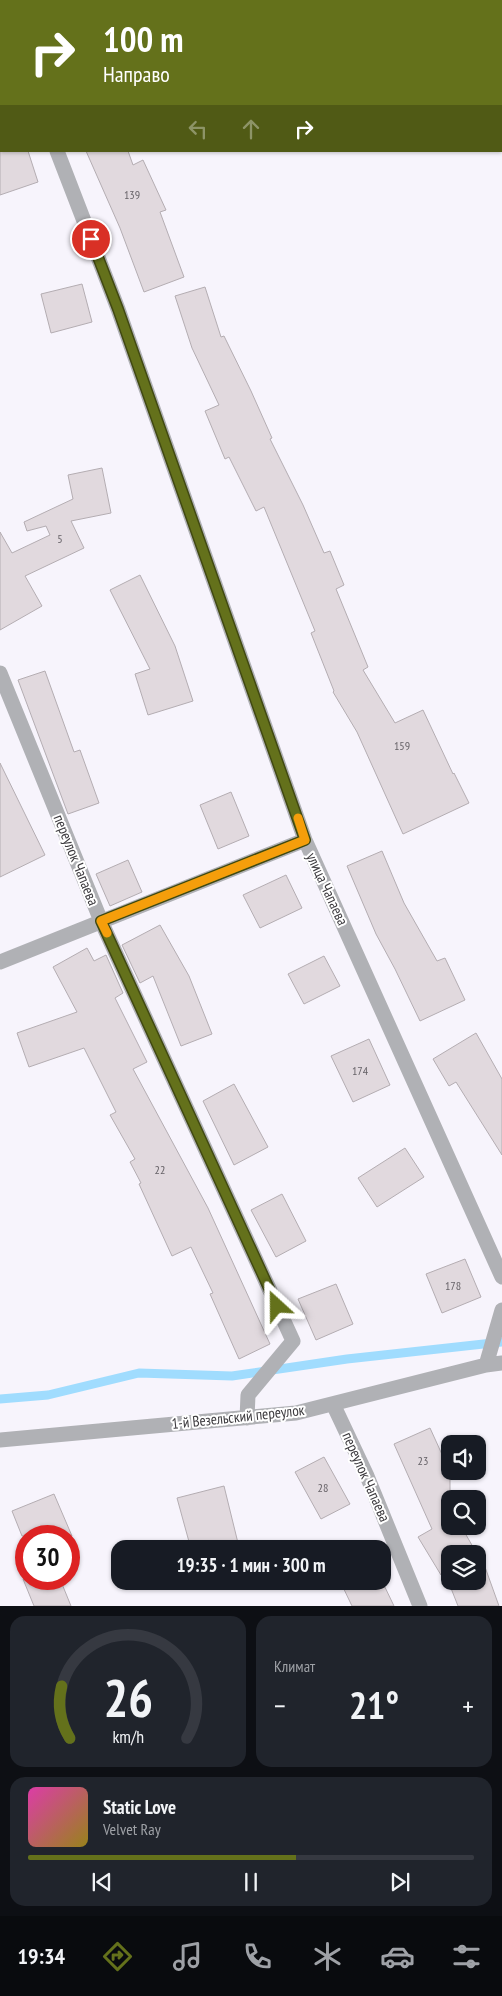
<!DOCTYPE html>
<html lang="ru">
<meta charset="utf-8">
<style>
:root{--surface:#171b24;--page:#20242c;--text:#f1f3f6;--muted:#9ea1a6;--line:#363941;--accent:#64711b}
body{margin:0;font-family:"PT Sans Narrow",sans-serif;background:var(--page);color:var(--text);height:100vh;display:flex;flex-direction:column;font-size:19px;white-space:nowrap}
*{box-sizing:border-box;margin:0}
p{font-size:16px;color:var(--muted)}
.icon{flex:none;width:28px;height:28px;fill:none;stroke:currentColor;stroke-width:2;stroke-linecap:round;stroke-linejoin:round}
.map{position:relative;height:1606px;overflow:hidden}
.drawer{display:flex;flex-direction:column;gap:10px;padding:10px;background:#0d0f14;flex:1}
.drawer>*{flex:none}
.guide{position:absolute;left:0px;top:0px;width:502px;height:152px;box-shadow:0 1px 4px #0004;background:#64711b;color:#fff;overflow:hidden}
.tools{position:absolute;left:441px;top:1435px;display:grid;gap:10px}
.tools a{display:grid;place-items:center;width:45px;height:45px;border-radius:10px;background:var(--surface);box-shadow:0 1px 4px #0004;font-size:25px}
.speed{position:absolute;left:15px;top:1525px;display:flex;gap:10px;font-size:25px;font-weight:700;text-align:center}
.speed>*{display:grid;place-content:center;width:65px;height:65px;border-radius:50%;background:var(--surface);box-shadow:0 1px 4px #0004;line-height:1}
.speed .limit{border:8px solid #d22;background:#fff;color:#111}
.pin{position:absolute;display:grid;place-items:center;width:42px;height:42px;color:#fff;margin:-21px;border:2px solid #fff;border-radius:50%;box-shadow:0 1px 5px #0007}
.me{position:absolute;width:55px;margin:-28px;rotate:336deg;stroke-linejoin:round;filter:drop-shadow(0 0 4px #0008)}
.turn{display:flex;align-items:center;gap:18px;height:105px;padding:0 20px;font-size:22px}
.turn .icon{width:65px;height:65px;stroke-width:2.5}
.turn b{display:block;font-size:35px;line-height:42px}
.lanes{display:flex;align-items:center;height:48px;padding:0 20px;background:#0003;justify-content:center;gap:25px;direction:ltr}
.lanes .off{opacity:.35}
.big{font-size:38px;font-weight:700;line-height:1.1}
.drawer .tile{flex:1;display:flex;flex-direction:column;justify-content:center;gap:8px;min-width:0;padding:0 18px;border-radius:15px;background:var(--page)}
.drawer .dial{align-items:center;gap:0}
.dial svg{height:130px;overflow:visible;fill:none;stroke:var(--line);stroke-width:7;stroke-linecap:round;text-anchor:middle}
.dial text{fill:var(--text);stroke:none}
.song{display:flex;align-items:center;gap:15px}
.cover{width:60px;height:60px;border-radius:8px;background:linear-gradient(135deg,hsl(320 70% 55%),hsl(50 70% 35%))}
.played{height:5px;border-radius:2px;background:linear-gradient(90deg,var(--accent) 60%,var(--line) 60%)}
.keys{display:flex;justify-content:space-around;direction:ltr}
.heat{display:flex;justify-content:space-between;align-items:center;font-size:28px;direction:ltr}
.drawer .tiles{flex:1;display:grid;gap:10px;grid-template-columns:1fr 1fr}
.tile:last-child{grid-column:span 2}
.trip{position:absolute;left:111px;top:1540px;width:280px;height:50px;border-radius:15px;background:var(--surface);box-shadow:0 1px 4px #0004;font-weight:700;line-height:50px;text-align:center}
.tabs{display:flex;height:80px;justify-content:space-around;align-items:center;background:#090b0e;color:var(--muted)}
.tabs .icon{width:35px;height:35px}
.tabs .active{color:var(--accent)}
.tabs b{font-size:22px;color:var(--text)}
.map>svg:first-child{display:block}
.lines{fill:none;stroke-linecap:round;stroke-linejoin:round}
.stream{stroke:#a0dcfe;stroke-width:9}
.building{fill:#e1d9de;stroke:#b4adb2}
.path{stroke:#a5a2a9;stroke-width:3;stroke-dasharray:2.5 4;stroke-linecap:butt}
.street{stroke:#b0b1b5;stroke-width:15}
.route-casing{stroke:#414912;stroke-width:12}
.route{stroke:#64711b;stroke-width:9}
.slow{stroke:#f59e0b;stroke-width:9}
.labels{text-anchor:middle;stroke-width:4;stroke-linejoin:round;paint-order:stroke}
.number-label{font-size:12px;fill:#666267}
.street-label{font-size:15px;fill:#3d3b3f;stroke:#fff}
</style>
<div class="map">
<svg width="502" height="1606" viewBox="0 0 502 1606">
<rect width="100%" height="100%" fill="#f7f4fc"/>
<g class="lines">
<path class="stream" d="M0 1399 48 1395 139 1373 232 1376 347 1359 502 1342"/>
</g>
<path class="building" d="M0 151H28L38 182 0 195Z
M86 151H128L133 165 143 160 166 210 160 212 184 277 144 292 120 228Z
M82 284 92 322 51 333 41 294Z
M205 287 221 337 224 336 251 391 272 438 270 439 303 505 324 553 330 551 344 585 336 589 368 667 363 670 395 723 423 710 453 774 454 773 469 803 403 834 357 732 333 692 334 691 311 633 315 631 264 507 256 511 229 457 225 459 205 411 219 405 192 348 175 296Z
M102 468 111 513 71 521 84 548 25 576 42 606 0 630V532L12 553 50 535 46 526 27 531 24 522 73 499 68 475Z
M140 575 175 646 193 701 148 715 135 674 150 669 110 590Z
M45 671 74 752 80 750 99 803 68 814 18 680Z
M0 763 45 855 0 877Z
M231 792 249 836 218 849 200 805Z
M382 851 404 903 437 961 445 958 465 1000 420 1021 395 969 376 934 347 866Z
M128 860 142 892 110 906 96 874Z
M286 875 302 908 260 928 243 895Z
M160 925 189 976 212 1034 181 1046 153 976 140 983 122 945Z
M87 948 94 961 106 955 123 993 115 998 147 1062 133 1069 208 1208 270 1344 239 1359 210 1294 213 1293 191 1247 172 1256 139 1184 141 1183 130 1162 135 1159 110 1115 116 1112 84 1048 29 1067 17 1033 77 1012 53 967Z
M324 956 340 986 304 1004 288 974Z
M476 1033 502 1079V1155L456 1082 449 1086 433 1059Z
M369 1039 390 1085 353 1102 331 1056Z
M234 1084 268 1147 234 1165 203 1101Z
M405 1148 424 1177 377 1207 358 1178Z
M282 1194 306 1241 276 1257 251 1210Z
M465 1259 481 1297 442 1313 426 1274Z
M336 1284 353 1324 316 1340 298 1299Z
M430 1428 450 1472V1526H461L477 1554H450V1581H478V1555L485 1567 499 1606H458L445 1573 441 1575 418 1537 432 1529 394 1444Z
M324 1457 350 1504 321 1519 295 1472Z
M224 1486 238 1543 216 1549H191L177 1498Z
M54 1494 72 1536H22L12 1511Z
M23 1579H60L71 1606H34Z
M340 1581H382L394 1606H352Z"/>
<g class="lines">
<path class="path" d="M446 0V1
M501 107 502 108"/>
<path class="street" d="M0 3 1 6
M57 151 118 309 305 840 502 1277
M0 673 101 921 293 1341 248 1395 247 1418
M0 962 305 840
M486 1365 502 1310
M333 1404 367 1476 420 1606
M0 1440 296 1413 486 1365 502 1363"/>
</g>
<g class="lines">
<g class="route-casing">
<path id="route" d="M91 239 118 309 305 840 101 921 277 1306"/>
</g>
<use href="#route" class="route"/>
<path class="slow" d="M107 933 101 921 305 840 298 818"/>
</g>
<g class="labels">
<g class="number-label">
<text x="132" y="199">139</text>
<text x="60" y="543">5</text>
<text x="402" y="750">159</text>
<text x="360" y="1075">174</text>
<text x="160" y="1174">22</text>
<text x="453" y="1290">178</text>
<text x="423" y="1465">23</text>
<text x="323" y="1492">28</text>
</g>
<g class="street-label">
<text transform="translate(76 860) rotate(68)" y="5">переулок Чапаева</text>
<text transform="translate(327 889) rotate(65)" y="5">улица Чапаева</text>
<text transform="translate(238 1417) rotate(-6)" y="5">1-й Везельский переулок</text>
<text transform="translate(366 1477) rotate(66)" y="5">переулок Чапаева</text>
</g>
</g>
</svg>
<div class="tools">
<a><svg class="icon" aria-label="sound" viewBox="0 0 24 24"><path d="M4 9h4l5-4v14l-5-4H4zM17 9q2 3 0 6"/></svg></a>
<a><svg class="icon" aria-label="search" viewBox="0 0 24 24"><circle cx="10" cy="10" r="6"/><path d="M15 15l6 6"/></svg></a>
<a><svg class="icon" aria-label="layers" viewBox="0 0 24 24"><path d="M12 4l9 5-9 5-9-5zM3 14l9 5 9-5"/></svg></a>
</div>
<div class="speed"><div class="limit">30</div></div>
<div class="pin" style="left:91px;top:239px;background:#d93025"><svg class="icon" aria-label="arrive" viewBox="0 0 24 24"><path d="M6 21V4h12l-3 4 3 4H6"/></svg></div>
<svg class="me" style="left:277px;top:1306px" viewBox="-20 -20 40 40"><path d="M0-17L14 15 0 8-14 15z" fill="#64711b" stroke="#fff" stroke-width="4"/></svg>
<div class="trip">19:35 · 1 мин · 300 m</div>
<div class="guide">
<div class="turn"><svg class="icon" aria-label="right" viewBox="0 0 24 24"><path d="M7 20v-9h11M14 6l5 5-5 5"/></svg><div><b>100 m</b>Направо</div></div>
<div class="lanes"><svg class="icon off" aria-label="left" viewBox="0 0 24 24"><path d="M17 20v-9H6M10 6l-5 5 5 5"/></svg><svg class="icon off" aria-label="ahead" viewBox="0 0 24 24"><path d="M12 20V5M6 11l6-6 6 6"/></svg><svg class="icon" aria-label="right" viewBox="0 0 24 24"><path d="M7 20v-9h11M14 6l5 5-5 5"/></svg></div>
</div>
</div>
<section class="drawer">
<div class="tiles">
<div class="tile dial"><svg viewBox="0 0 100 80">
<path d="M14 69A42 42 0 1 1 86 69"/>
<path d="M14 69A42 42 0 0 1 9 37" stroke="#64711b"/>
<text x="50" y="56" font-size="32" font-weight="700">26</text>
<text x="50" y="72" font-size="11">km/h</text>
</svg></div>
<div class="tile"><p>Климат</p>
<div class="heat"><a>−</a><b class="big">21°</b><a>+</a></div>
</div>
<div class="tile">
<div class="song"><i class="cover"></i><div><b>Static Love</b><p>Velvet Ray</p></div></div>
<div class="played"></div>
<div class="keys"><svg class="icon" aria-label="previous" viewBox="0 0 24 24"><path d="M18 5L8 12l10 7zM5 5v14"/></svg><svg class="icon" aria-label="pause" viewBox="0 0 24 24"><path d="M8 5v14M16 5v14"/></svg><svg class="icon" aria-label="next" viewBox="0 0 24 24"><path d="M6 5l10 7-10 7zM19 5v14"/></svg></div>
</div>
</div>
</section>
<nav class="tabs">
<b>19:34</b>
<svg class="icon active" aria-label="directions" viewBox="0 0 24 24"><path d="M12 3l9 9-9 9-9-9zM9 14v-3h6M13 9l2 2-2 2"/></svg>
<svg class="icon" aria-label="music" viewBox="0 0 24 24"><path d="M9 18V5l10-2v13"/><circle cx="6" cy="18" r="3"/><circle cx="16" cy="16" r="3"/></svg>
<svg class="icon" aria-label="phone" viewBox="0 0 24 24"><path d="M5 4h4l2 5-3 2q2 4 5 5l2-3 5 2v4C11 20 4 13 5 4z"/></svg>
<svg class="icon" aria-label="climate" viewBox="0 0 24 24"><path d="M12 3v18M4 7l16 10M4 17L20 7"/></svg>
<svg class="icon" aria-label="car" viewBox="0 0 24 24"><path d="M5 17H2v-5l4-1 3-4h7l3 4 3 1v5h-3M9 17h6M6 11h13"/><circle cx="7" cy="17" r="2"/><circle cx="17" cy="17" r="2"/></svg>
<svg class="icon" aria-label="filters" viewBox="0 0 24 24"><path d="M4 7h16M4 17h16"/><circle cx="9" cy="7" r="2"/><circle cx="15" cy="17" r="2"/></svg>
</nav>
